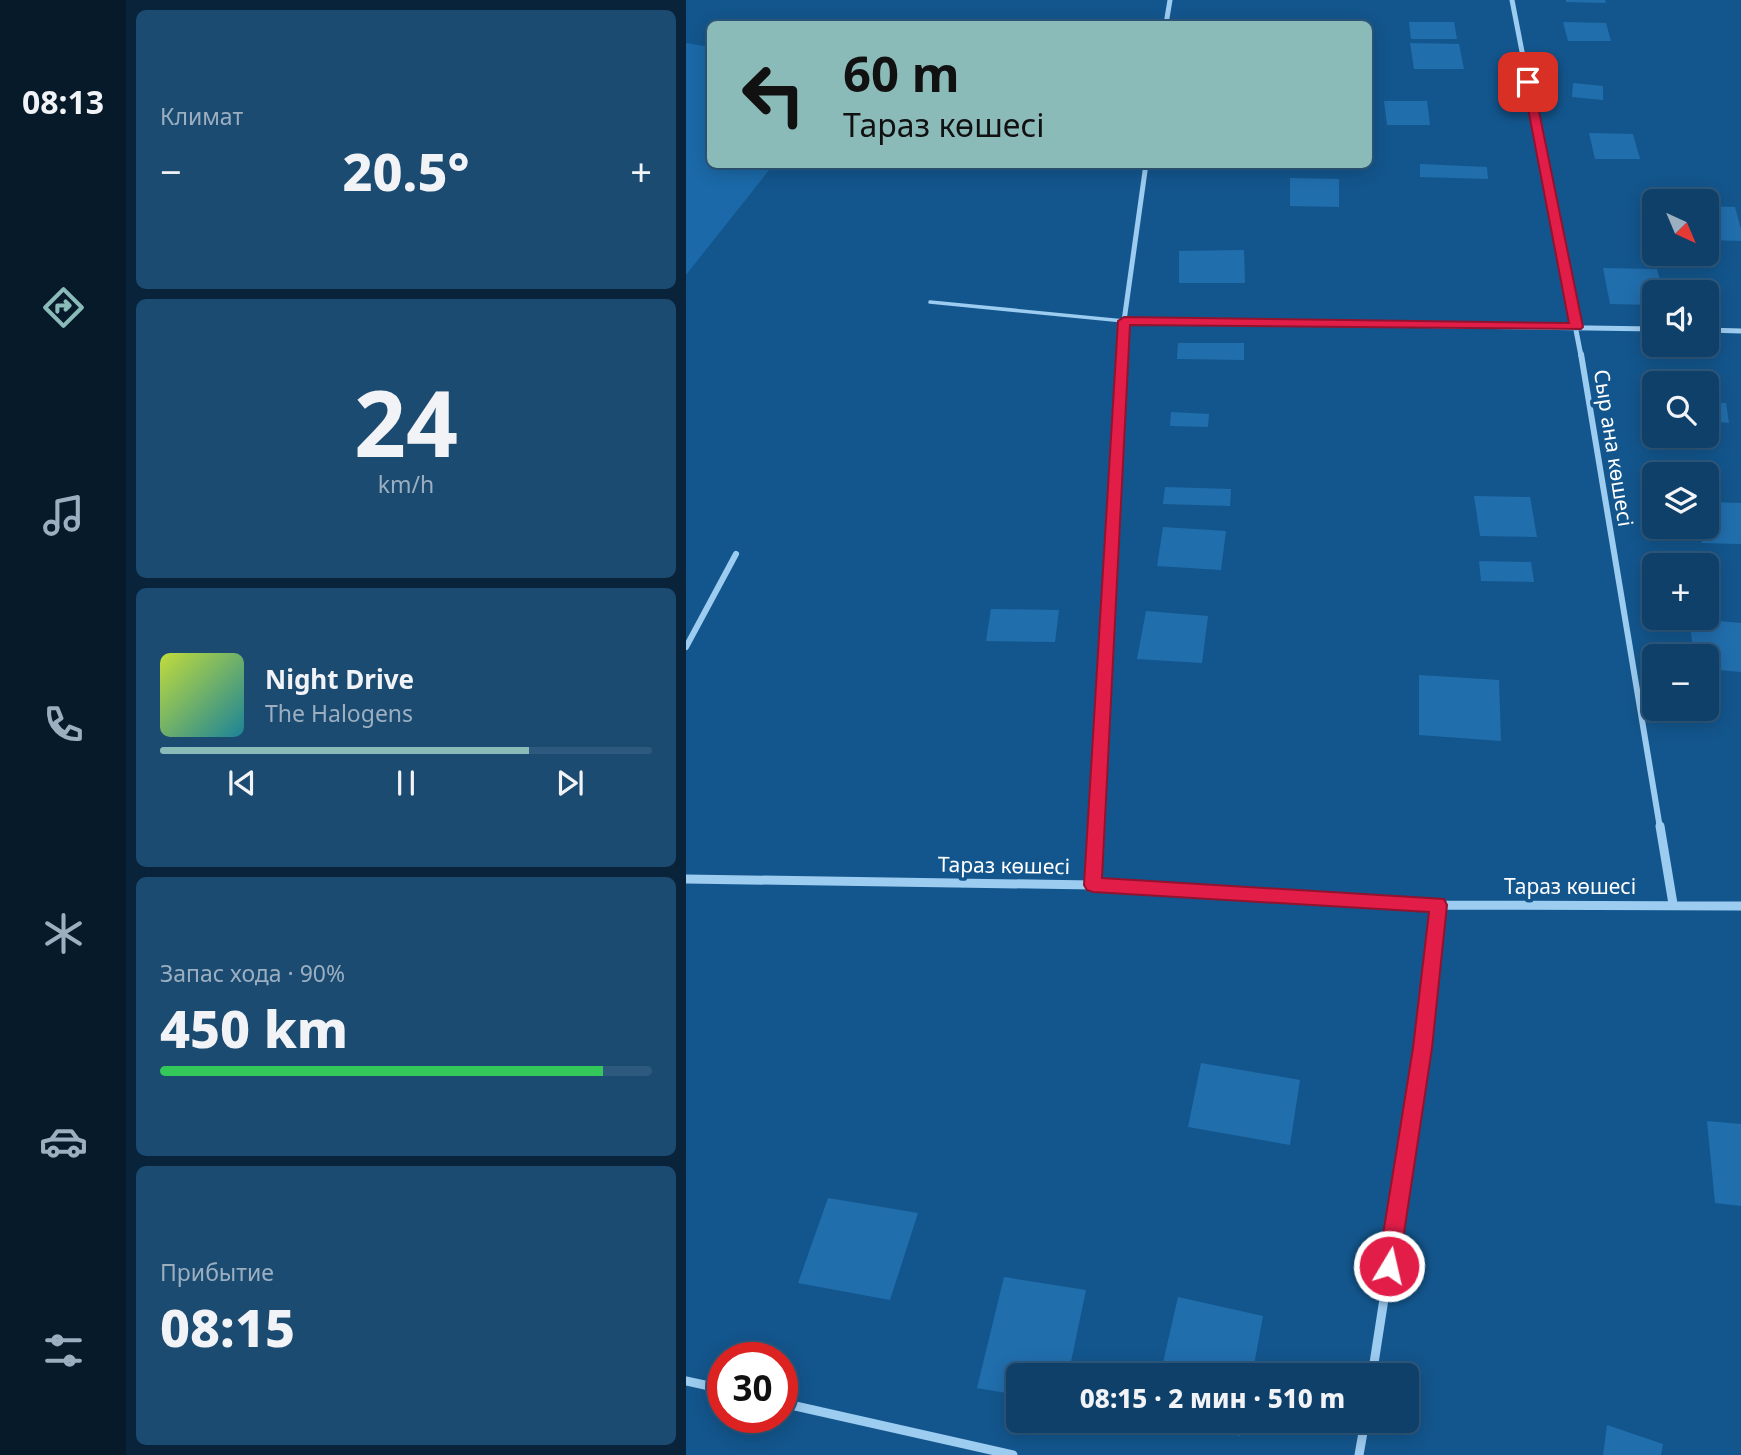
<!DOCTYPE html>
<html lang="ru">
<meta charset="utf-8">
<style>
:root{--surface:#0e406a;--page:#1c4b72;--text:#f1f3f6;--muted:#9bafc1;--line:#2e597e;--accent:#8bbbb9}
body{margin:0;font-family:"Noto Sans",sans-serif;background:var(--page);color:var(--text);height:100vh;display:flex;flex-direction:column;font-size:26px;white-space:nowrap}
*{box-sizing:border-box;margin:0}
p{font-size:23px;color:var(--muted)}
.icon{flex:none;width:38px;height:38px;fill:none;stroke:currentColor;stroke-width:2;stroke-linecap:round;stroke-linejoin:round}
.map{position:relative;flex:1;overflow:hidden}
.drawer{display:flex;flex-direction:column;gap:10px;padding:10px;background:#08233a;width:560px}
.drawer>*{flex:none}
.hud{position:absolute;left:21px;top:21px;width:665px;height:147px;border-radius:10px;box-shadow:0 4px 18px #0003,0 0 0 2px var(--line);background:#8bbbb9;color:#111;overflow:hidden}
.needle{width:46px;rotate:136deg}
.buttons{position:absolute;left:956px;top:189px;display:grid;gap:14px}
.buttons a{display:grid;place-items:center;width:77px;height:77px;border-radius:10px;background:var(--surface);box-shadow:0 4px 18px #0003,0 0 0 2px var(--line);font-size:35px}
.speed{position:absolute;left:21px;top:1342px;display:flex;gap:14px;font-size:35px;font-weight:700;text-align:center}
.speed>*{display:grid;place-content:center;width:91px;height:91px;border-radius:50%;background:var(--surface);box-shadow:0 4px 18px #0003,0 0 0 2px var(--line);line-height:1}
.speed .limit{border:10px solid #d22;background:#fff;color:#111}
.pin{position:absolute;display:grid;place-items:center;width:60px;height:60px;color:#fff;margin:-30px;border-radius:14px;box-shadow:0 4px 10px #0006}
.me{position:absolute;width:77px;margin:-38px;rotate:9deg;stroke-linejoin:round;filter:drop-shadow(0 0 5px #0008)}
.turn{display:flex;align-items:center;gap:24px;height:147px;padding:0 21px;font-size:32px}
.turn .icon{width:91px;height:91px;stroke-width:2.5}
.turn b{display:block;font-size:49px;line-height:60px}
.big{font-size:52px;font-weight:800;line-height:1.1}
.drawer .card{flex:1;display:flex;flex-direction:column;justify-content:center;gap:10px;min-width:0;padding:0 24px;border-radius:10px;background:var(--page)}
.drawer .dial{align-items:center;gap:0}
.dial b{font-size:91px;line-height:1}
.song{display:flex;align-items:center;gap:21px}
.cover{width:84px;height:84px;border-radius:10px;background:linear-gradient(135deg,hsl(70 70% 55%),hsl(190 70% 35%))}
.played{height:7px;border-radius:4px;background:linear-gradient(90deg,var(--accent) 75%,var(--line) 75%)}
.keys{display:flex;justify-content:space-around;direction:ltr}
.heat{display:flex;justify-content:space-between;align-items:center;font-size:38px;direction:ltr}
.charge{height:10px;border-radius:5px;background:linear-gradient(90deg,#34c759 90%,var(--line) 0)}
.trip{position:absolute;left:320px;top:1363px;width:413px;height:70px;border-radius:10px;background:var(--surface);box-shadow:0 4px 18px #0003,0 0 0 2px var(--line);font-weight:800;line-height:70px;text-align:center}
main{display:flex;flex:1;min-height:0}
.dock{display:flex;flex-direction:column;width:126px;justify-content:space-around;align-items:center;background:#061a2a;color:var(--muted)}
.dock .icon{width:49px;height:49px}
.dock .on{color:var(--accent)}
.dock b{font-size:32px;color:var(--text)}
.map>svg:first-child{display:block}
.green{fill:#1b69a8}
.building{fill:#216ead}
.lines{fill:none;stroke-linecap:round;stroke-linejoin:round}
.lane{stroke:#9dccf1;stroke-width:3.5}
.street-far2{stroke:#9dccf1;stroke-width:5}
.street-far1{stroke:#9dccf1;stroke-width:6}
.street{stroke:#9dccf1;stroke-width:9}
.route{fill:#e11d48;stroke:#92132f;stroke-width:2}
.labels{text-anchor:middle;stroke-width:7;stroke-linejoin:round;paint-order:stroke}
.street-label{font-size:21px;fill:#fff;stroke:#13568d}
</style>
<main>
<nav class="dock">
<b>08:13</b>
<svg class="icon on" aria-label="directions" viewBox="0 0 24 24"><path d="M12 3l9 9-9 9-9-9zM9 14v-3h6M13 9l2 2-2 2"/></svg>
<svg class="icon" aria-label="music" viewBox="0 0 24 24"><path d="M9 18V5l10-2v13"/><circle cx="6" cy="18" r="3"/><circle cx="16" cy="16" r="3"/></svg>
<svg class="icon" aria-label="phone" viewBox="0 0 24 24"><path d="M5 4h4l2 5-3 2q2 4 5 5l2-3 5 2v4C11 20 4 13 5 4z"/></svg>
<svg class="icon" aria-label="climate" viewBox="0 0 24 24"><path d="M12 3v18M4 7l16 10M4 17L20 7"/></svg>
<svg class="icon" aria-label="car" viewBox="0 0 24 24"><path d="M5 17H2v-5l4-1 3-4h7l3 4 3 1v5h-3M9 17h6M6 11h13"/><circle cx="7" cy="17" r="2"/><circle cx="17" cy="17" r="2"/></svg>
<svg class="icon" aria-label="filters" viewBox="0 0 24 24"><path d="M4 7h16M4 17h16"/><circle cx="9" cy="7" r="2"/><circle cx="15" cy="17" r="2"/></svg>
</nav>
<section class="drawer">
<div class="card"><p>Климат</p>
<div class="heat"><a>−</a><b class="big">20.5°</b><a>+</a></div>
</div>
<div class="card dial"><b>24</b><p>km/h</p></div>
<div class="card">
<div class="song"><i class="cover"></i><div><b>Night Drive</b><p>The Halogens</p></div></div>
<div class="played"></div>
<div class="keys"><svg class="icon" aria-label="previous" viewBox="0 0 24 24"><path d="M18 5L8 12l10 7zM5 5v14"/></svg><svg class="icon" aria-label="pause" viewBox="0 0 24 24"><path d="M8 5v14M16 5v14"/></svg><svg class="icon" aria-label="next" viewBox="0 0 24 24"><path d="M6 5l10 7-10 7zM19 5v14"/></svg></div>
</div>
<div class="card"><p>Запас хода · 90%</p><b class="big">450 km</b><div class="charge"></div></div>
<div class="card"><p>Прибытие</p><b class="big">08:15</b></div>
</section>
<div class="map">
<svg width="1055" height="1455" viewBox="0 0 1055 1455">
<rect width="100%" height="100%" fill="#13568d"/>
<path class="green" d="M0 43 24 47V164L87 165 0 275Z"/>
<path class="building" d="M880 0H919L920 3 880 2Z
M520 20H559V24H520Z
M723 22H768L771 39H725Z
M877 22 920 23 925 41H882Z
M724 43 773 44 778 69H728Z
M887 83 917 86V100L886 97Z
M698 101H741L744 125H701Z
M903 133 947 134 954 159H909Z
M734 164 801 167 802 179 734 177Z
M604 178 653 179V207L604 206Z
M1020 206 1049 207 1055 229V241L1020 240Z
M558 250 559 283H493V251Z
M917 268 971 269 977 292H968V305L924 304Z
M492 343H558V360L491 359Z
M1020 402 1040 403 1043 423 1020 421Z
M485 412 523 414 522 427 484 426Z
M479 487 545 489 544 506 477 504Z
M788 496 844 497 851 537 794 536Z
M1020 502 1055 503V544L1016 543 1012 527H1020Z
M477 527 540 531 535 570 471 566Z
M793 561 845 562 848 582 795 581Z
M305 609 373 610 369 642 300 641Z
M460 611 522 616 516 663 451 659Z
M1003 618 1055 623V672L1020 669V656H1008Z
M733 675 813 680 815 741 733 735Z
M515 1063 614 1080 604 1145 502 1127Z
M1021 1121 1055 1124V1206L1029 1203Z
M142 1198 232 1213 204 1300 112 1283Z
M318 1277 400 1290 382 1376H332V1395L291 1388Z
M492 1297 577 1316 566 1376H474Z
M495 1421H557L554 1436Z
M921 1425 977 1444 975 1455H917Z"/>
<g class="lines">
<path class="lane" d="M244 302 438 321"/>
<path class="street-far2" d="M826 0 895 356
M480 24 484 0
M438 321 968 329
M1020 330 1055 331
M436 356 438 321 460 164"/>
<path class="street-far1" d="M895 354 974 828
M0 647 50 554
M410 828 436 354"/>
<path class="street" d="M974 826 987 904
M0 879 407 885 752 905 1055 906
M407 885 410 826
M686 1376 737 1048 752 905
M0 1381 37 1389
M96 1403 327 1455
M673 1455 679 1421"/>
</g>
<path class="route" d="M842 78 847 82 897 327 895 329 444 325 416 878 758 899 761 905 746 1048 713 1266 710 1274 703 1277 695 1274 692 1266 727 1048 743 912 407 892 401 890 398 885 432 321 438 317 883 323 837 82Z"/>
<g class="labels">
<g class="street-label">
<text transform="translate(927 448) rotate(81)" y="7">Сыр ана көшесі</text>
<text transform="translate(318 866) rotate(1)" y="7">Тараз көшесі</text>
<text x="884" y="894">Тараз көшесі</text>
</g>
</g>
</svg>
<div class="buttons">
<a><svg class="needle" viewBox="-14 -14 28 28"><path d="M0-13l5 13h-10z" fill="#e53935"/><path d="M0 13l5-13h-10z" fill="#9bafc1"/></svg></a>
<a><svg class="icon" aria-label="sound" viewBox="0 0 24 24"><path d="M4 9h4l5-4v14l-5-4H4zM17 9q2 3 0 6"/></svg></a>
<a><svg class="icon" aria-label="search" viewBox="0 0 24 24"><circle cx="10" cy="10" r="6"/><path d="M15 15l6 6"/></svg></a>
<a><svg class="icon" aria-label="layers" viewBox="0 0 24 24"><path d="M12 4l9 5-9 5-9-5zM3 14l9 5 9-5"/></svg></a>
<a>+</a>
<a>−</a>
</div>
<div class="speed"><div class="limit">30</div></div>
<div class="pin" style="left:842px;top:82px;background:#d93025"><svg class="icon" aria-label="arrive" viewBox="0 0 24 24"><path d="M6 21V4h12l-3 4 3 4H6"/></svg></div>
<svg class="me" style="left:703px;top:1266px" viewBox="-20 -20 40 40"><circle r="17" fill="#e11d48" stroke="#fff" stroke-width="3"/><path d="M0-11L8 9 0 5-8 9z" fill="#fff"/></svg>
<div class="trip">08:15 · 2 мин · 510 m</div>
<div class="hud">
<div class="turn"><svg class="icon" aria-label="left" viewBox="0 0 24 24"><path d="M17 20v-9H6M10 6l-5 5 5 5"/></svg><div><b>60 m</b>Тараз көшесі</div></div>
</div>
</div>
</main>
